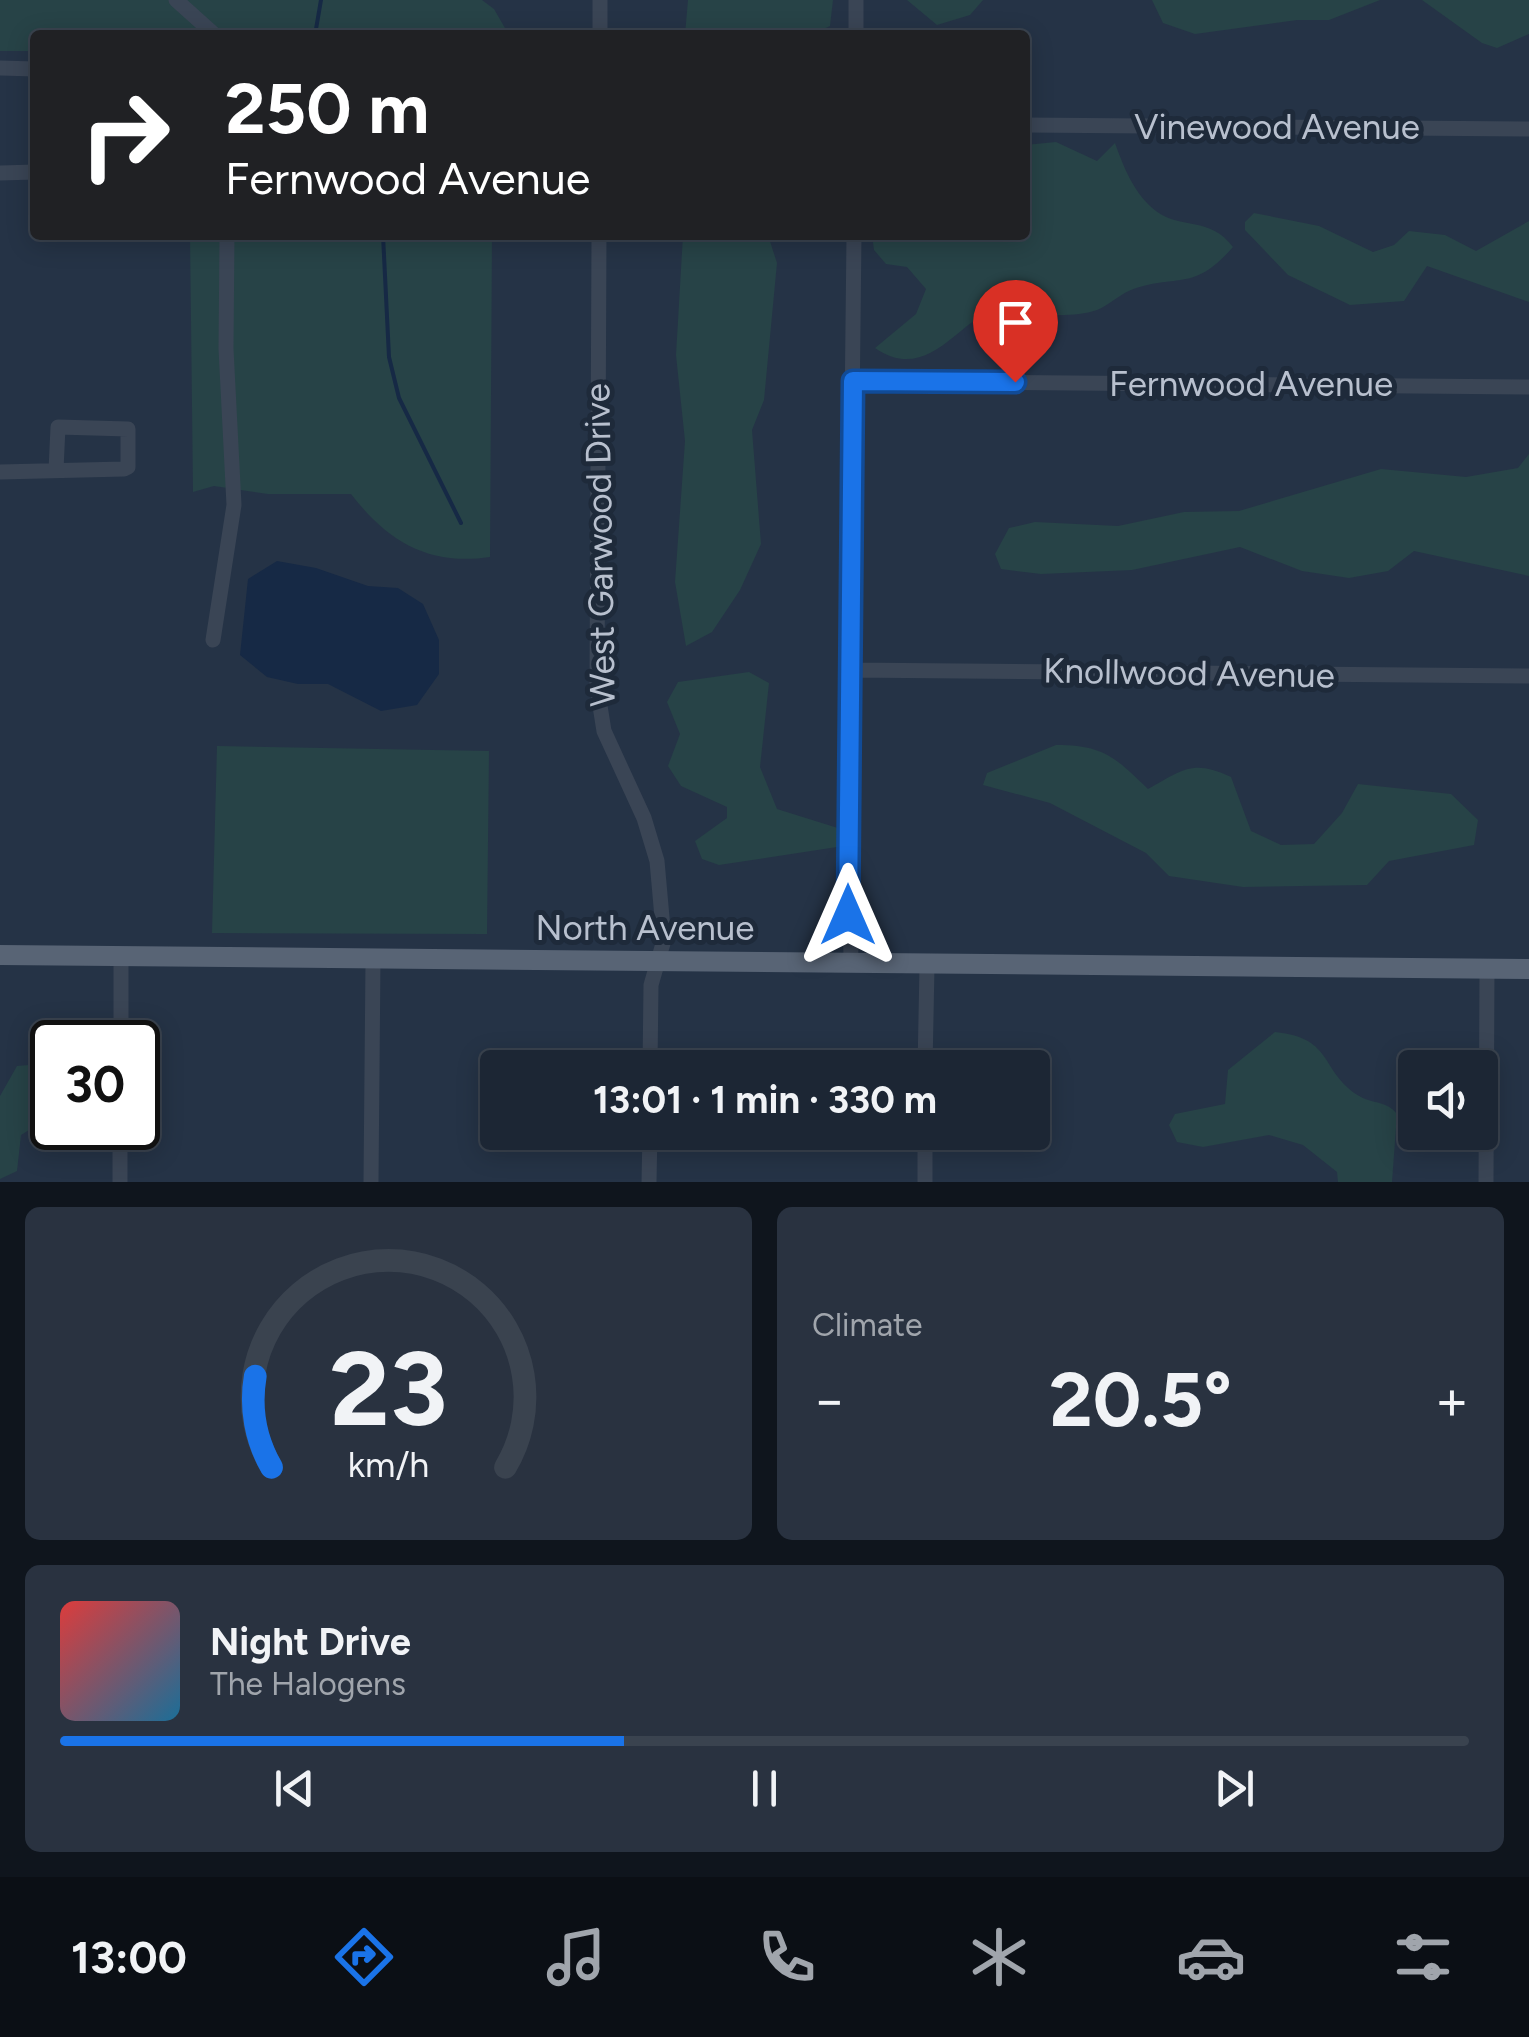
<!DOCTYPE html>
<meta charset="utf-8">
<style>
:root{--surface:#1c2634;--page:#293240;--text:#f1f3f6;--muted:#a0a5ac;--line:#3a434f;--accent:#1a73e8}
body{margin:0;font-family:Figtree,sans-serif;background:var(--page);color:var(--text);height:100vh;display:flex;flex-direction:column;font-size:38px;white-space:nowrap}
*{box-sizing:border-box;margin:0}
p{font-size:32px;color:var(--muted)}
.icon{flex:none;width:55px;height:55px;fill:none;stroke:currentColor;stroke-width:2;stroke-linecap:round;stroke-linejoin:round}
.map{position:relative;height:1182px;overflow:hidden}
.sheet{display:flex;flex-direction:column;gap:25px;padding:25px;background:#0f151d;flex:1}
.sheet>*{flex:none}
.top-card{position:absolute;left:30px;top:30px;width:1000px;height:210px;border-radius:10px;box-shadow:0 5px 25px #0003,0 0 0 2px var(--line);background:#202124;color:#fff;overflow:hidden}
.tools{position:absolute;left:1398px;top:1050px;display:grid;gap:20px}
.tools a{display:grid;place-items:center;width:100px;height:100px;border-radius:10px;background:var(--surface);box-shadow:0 5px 25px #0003,0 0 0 2px var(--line);font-size:50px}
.speed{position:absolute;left:30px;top:1020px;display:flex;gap:20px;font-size:50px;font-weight:700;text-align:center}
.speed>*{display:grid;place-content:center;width:130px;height:130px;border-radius:50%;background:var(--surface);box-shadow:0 5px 25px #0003,0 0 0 2px var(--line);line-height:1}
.speed .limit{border:5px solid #111;border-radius:15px;background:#fff;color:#111}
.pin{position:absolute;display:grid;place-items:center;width:85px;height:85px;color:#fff;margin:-102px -42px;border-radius:50% 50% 50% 0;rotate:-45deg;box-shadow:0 0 10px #0007}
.pin .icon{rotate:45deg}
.me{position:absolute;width:110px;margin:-55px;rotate:0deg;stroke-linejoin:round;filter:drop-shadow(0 0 8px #0008)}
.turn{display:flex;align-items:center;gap:35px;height:210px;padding:0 30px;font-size:45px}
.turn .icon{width:130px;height:130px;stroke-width:2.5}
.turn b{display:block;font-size:70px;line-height:85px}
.big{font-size:75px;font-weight:700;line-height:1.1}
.sheet .card{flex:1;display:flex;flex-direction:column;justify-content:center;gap:15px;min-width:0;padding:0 35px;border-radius:15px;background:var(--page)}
.sheet .dial{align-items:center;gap:0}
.dial svg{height:260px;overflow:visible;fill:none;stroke:var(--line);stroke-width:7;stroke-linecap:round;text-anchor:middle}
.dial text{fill:var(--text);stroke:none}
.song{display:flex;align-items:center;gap:30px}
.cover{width:120px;height:120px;border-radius:15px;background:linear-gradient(135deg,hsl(0 70% 55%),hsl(200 70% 35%))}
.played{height:10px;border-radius:5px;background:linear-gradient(90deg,var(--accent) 40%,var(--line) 40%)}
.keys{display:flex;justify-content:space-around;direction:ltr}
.heat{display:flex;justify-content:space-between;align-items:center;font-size:55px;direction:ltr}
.sheet .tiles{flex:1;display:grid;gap:25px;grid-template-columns:1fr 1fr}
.card:last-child{grid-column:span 2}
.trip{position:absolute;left:480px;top:1050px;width:570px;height:100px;border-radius:10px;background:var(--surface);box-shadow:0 5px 25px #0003,0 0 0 2px var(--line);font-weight:700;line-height:100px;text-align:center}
.tabs{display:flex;height:160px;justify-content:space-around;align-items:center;background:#0b0f15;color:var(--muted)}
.tabs .icon{width:70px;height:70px}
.tabs .on{color:var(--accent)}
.tabs b{font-size:45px;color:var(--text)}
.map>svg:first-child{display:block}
.green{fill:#274347}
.water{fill:#162945}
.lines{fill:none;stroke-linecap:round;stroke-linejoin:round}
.stream{stroke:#162945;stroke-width:4}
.minor{stroke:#3a4555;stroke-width:15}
.major{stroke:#586475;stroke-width:20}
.route-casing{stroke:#114b97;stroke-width:25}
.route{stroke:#1a73e8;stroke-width:18}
.labels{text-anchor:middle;stroke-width:10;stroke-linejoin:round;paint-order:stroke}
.street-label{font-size:35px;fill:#b8c0ce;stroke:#1e2a3a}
</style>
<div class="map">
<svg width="1529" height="1182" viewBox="0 0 1529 1182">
<rect width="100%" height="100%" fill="#253346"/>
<path class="green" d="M0 0H482L494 9 509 35H35V51H0Z
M688 0H833L830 26 811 35H685Z
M907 0H983L970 15 937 25Z
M1152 0H1380L1329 20H1297L1195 34 1163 23Z
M1422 0H1529V34L1497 48 1482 43Z
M1056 142 1097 161 1115 143C1124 168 1134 194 1156 211 1181 230 1210 216 1233 247 1193 293 1177 273 1131 290 1119 295 1109 305 1097 310 1065 321 1024 310 990 314 960 318 928 385 875 348L916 314 926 289 907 267 886 264 874 250 872 235H1025V145Z
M1254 213 1319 226 1373 252 1394 245 1409 231 1445 235 1476 251 1529 221V302L1427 266 1404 301 1350 305 1288 275 1245 230V222Z
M190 235H492L490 557C429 566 388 542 351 494H268L214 486 193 492Z
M683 235H768L777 263 764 400 752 430 761 544 740 590 712 632 686 646 675 582 685 441 676 355Z
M1529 454V576L1414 551 1388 571 1349 578 1302 571 1240 547 1132 570 1041 574 1001 569 995 554 1009 528 1035 522 1118 526 1184 512 1239 511 1381 469 1466 477 1518 468Z
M749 672 769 683 760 767 777 809 841 829 837 847 719 865 702 859 695 841 727 818V807L681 786 668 766 680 734 667 702 678 682Z
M1056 745C1103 745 1115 757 1148 789 1183 770 1192 759 1231 777L1251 831 1281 845 1314 844 1342 813 1358 784 1451 794 1478 820 1474 845 1389 861 1367 885 1243 887 1169 876 1146 853 1050 803 983 785 987 773Z
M217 746 489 751 487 934 212 933Z
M1275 1032C1336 1038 1319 1073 1361 1097 1374 1104 1387 1101 1397 1114L1392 1182H1338L1337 1172 1303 1145 1269 1135 1203 1147 1177 1142 1169 1125 1175 1114 1225 1104 1228 1070Z
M52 1063V1116L21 1135 17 1171 0 1179V1096L17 1066Z"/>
<path class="water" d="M277 561 316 568 368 586 398 588 423 604 439 640V674L417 705 381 711 328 684H298L267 677 240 655 248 579Z"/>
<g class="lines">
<path class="stream" d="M315 35 321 0
M383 235 389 357 399 398 461 523"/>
<path class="minor" d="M176 0 215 35
M600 35V0
M856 35V0
M0 68 35 69
M1025 125 1529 129
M0 173 35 172
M599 235 597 687 604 731 644 818 657 861 664 940 651 985 650 1068
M853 381 1529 387
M0 472 124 469 128 467V429L58 427 56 470
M213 640 234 505 226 349 227 235
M849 670 1529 676
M121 956V1042
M851 961 848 773 854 235
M925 1068 927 966
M925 1132V1182
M120 1182V1128
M371 1182 373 959
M649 1182 650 1132
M1486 1182 1487 969"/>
<path class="major" d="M0 955 1529 969"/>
</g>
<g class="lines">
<g class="route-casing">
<path id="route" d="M848 915 853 381 1015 382"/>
</g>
<use href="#route" class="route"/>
</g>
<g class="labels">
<g class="street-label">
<text x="1277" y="139">Vinewood Avenue</text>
<text x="1251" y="396">Fernwood Avenue</text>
<text transform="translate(600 545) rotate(-91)" y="12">West Garwood Drive</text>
<text transform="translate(1189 673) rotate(1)" y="12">Knollwood Avenue</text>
<text x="645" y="940">North Avenue</text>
</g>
</g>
</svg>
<div class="tools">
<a><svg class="icon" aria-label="sound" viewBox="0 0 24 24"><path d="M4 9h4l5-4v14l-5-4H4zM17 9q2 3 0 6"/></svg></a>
</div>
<div class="speed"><div class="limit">30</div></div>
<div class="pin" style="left:1015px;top:382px;background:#d93025"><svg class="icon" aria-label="arrive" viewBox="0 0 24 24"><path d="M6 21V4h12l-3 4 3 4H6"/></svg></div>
<svg class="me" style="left:848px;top:915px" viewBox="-20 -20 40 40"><path d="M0-17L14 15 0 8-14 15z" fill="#1a73e8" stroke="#fff" stroke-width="4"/></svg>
<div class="trip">13:01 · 1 min · 330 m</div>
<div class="top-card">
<div class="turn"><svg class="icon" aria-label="right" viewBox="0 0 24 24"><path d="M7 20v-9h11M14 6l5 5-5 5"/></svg><div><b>250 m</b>Fernwood Avenue</div></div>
</div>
</div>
<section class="sheet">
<div class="tiles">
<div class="card dial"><svg viewBox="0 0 100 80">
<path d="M14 69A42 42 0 1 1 86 69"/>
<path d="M14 69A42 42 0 0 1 9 41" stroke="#1a73e8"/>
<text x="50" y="56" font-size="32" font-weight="700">23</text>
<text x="50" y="72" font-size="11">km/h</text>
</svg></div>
<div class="card"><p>Climate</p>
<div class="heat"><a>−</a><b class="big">20.5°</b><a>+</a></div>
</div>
<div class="card">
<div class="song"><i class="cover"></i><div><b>Night Drive</b><p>The Halogens</p></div></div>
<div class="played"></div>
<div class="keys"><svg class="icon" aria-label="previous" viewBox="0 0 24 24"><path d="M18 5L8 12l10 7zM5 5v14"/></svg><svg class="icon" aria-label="pause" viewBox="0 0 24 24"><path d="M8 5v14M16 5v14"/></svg><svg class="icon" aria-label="next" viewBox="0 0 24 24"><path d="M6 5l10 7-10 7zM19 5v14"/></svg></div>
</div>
</div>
</section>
<nav class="tabs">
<b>13:00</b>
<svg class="icon on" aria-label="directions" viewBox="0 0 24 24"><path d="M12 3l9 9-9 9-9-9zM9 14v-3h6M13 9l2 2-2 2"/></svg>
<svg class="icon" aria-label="music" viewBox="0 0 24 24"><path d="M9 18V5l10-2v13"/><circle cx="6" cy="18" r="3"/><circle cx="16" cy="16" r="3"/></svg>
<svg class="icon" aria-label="phone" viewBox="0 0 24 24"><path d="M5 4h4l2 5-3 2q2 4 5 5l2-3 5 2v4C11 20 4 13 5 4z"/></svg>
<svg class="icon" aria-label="climate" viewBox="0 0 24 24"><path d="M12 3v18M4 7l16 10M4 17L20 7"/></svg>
<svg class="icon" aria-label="car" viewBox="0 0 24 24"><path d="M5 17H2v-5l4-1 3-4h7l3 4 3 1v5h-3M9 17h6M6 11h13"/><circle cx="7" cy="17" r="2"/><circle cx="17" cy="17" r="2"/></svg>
<svg class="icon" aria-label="filters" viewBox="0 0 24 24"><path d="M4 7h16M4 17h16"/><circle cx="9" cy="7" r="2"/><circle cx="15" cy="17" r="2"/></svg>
</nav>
